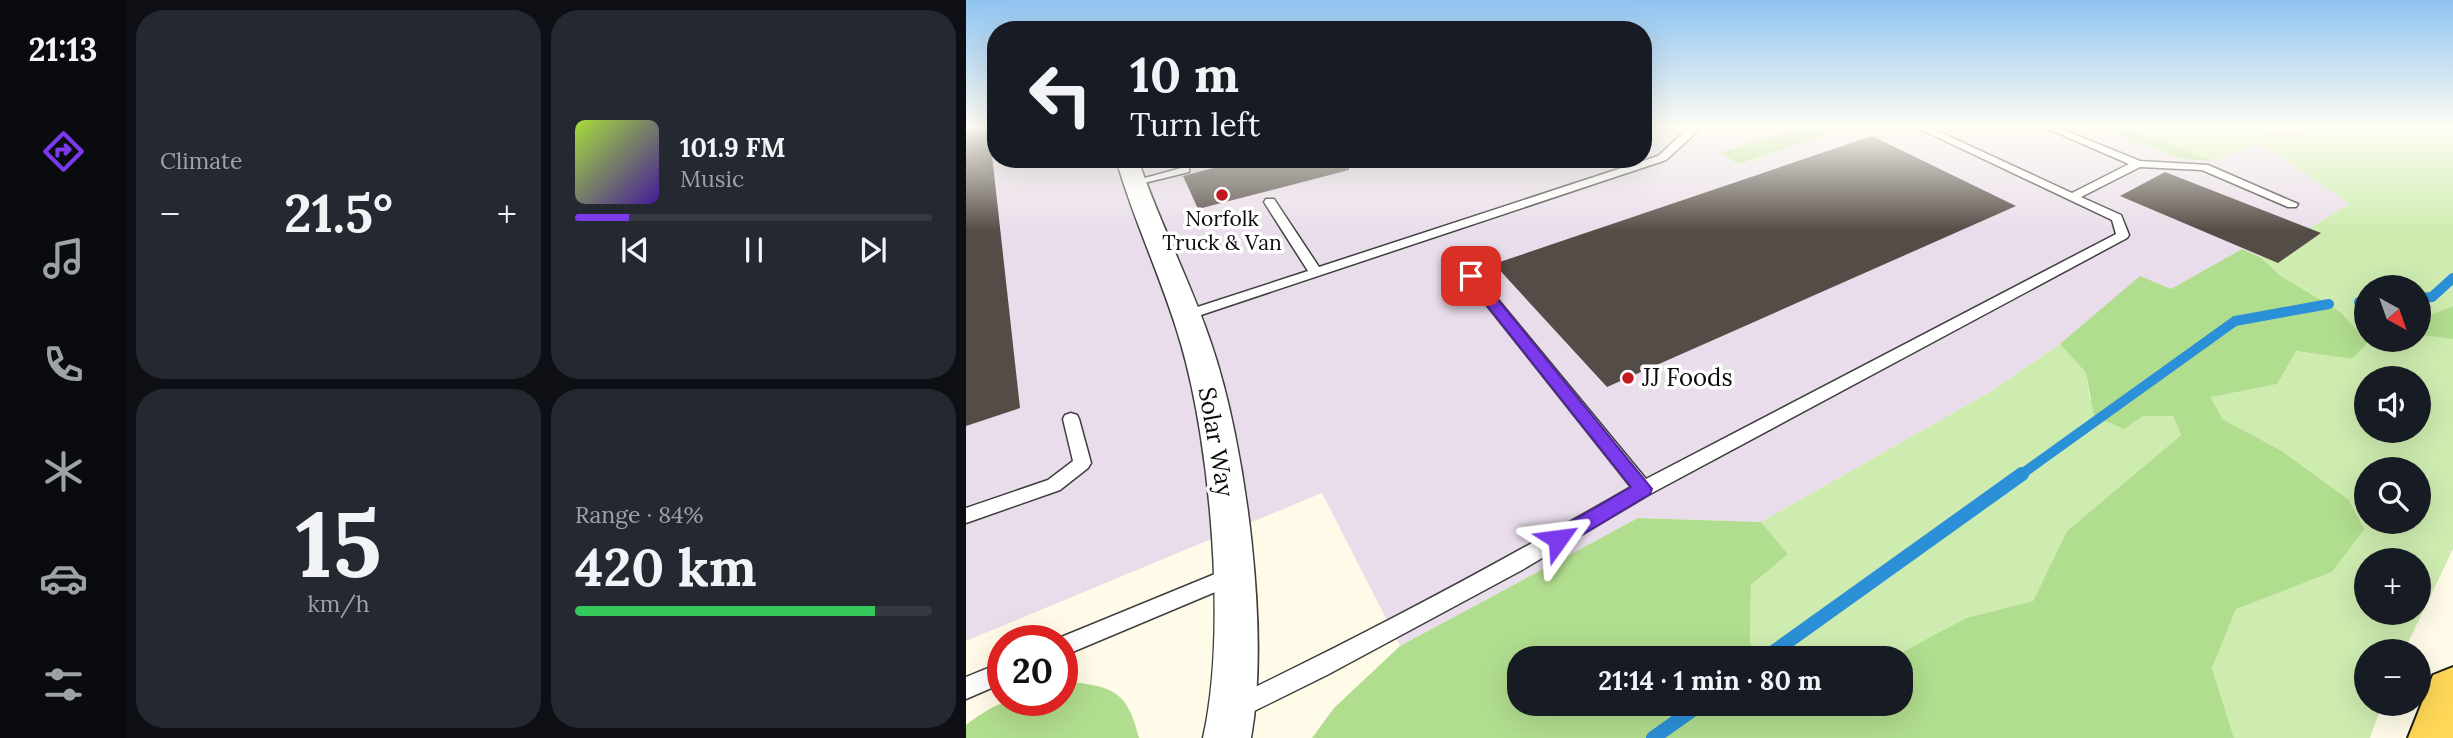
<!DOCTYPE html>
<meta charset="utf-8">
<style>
:root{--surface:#171b24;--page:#242831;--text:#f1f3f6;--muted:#9ea1a6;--line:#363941;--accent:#7c3aed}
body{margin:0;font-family:Lora,serif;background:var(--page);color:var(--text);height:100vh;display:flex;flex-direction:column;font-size:26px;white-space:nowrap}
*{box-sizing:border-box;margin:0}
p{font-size:23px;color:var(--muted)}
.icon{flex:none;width:38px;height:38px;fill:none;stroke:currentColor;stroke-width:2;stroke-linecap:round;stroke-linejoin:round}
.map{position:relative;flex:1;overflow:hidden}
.sheet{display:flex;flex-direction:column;gap:10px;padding:10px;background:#0d0f14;width:840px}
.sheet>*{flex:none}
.banner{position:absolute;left:21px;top:21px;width:665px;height:147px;border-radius:28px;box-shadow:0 7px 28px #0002;background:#171b24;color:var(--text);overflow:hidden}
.needle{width:46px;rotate:140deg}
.controls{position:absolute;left:1388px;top:275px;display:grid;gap:14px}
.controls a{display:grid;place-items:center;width:77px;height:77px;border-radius:50%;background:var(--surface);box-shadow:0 7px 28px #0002;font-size:35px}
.speed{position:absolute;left:21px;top:625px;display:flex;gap:14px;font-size:35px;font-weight:700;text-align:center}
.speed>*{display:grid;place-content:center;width:91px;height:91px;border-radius:50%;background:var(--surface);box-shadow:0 7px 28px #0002;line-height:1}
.speed .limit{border:10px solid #d22;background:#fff;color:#111}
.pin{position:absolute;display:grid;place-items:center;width:60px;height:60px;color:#fff;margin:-30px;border-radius:14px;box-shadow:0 4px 10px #0006}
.me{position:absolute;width:77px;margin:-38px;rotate:59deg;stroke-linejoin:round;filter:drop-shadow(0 0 5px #0008)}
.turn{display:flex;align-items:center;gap:24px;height:147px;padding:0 28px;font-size:32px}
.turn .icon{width:91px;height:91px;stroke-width:2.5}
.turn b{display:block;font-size:49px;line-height:60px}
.big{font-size:52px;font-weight:700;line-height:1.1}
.sheet .card{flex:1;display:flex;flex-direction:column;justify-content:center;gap:10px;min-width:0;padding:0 24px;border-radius:28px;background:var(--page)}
.sheet .dial{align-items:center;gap:0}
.dial b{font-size:91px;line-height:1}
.song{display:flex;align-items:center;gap:21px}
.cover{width:84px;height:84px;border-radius:10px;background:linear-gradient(135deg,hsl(80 70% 55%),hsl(260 70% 35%))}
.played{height:7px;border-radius:4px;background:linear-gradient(90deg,var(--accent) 15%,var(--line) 15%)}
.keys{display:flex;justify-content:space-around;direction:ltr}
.heat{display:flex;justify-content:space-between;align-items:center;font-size:38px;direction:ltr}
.charge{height:10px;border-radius:5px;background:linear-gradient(90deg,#34c759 84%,var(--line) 0)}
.sheet .tiles{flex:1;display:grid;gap:10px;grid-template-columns:repeat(2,1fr)}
.trip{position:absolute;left:541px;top:646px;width:406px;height:70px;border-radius:28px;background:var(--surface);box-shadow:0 7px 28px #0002;font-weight:700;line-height:70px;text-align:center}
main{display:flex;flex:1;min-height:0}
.dock{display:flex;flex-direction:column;width:126px;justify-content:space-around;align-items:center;background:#090b0e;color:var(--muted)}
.dock .icon{width:49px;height:49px}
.dock .on{color:var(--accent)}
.dock b{font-size:32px;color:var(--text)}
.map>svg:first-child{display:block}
.industrial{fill:#e9ddeb}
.green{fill:#ceecb0;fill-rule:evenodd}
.forest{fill:#b1dd8e}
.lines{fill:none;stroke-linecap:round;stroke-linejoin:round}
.stream-far1{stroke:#2b90d7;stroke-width:10}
.stream{stroke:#2b90d7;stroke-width:14}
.building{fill:#544c46}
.lane-casing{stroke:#3e3e3e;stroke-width:3}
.street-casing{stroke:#3e3e3e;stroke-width:3}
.primary-casing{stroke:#1c1c1c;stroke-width:4}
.lane{fill:#fff;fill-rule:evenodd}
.street{fill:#fff;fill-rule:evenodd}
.primary{fill:#ffd858;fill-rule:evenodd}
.route{fill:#7c3aed;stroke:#51269a;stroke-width:2}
.poi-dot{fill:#c31a20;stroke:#fff;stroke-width:2.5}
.labels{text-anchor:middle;stroke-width:7;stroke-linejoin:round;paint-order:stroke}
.far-poi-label{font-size:21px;fill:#0b0b0b;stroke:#fff}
.poi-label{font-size:24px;fill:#0b0b0b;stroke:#fff;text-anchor:start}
.street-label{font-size:24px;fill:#0b0b0b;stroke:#fff}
</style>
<main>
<nav class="dock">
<b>21:13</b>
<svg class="icon on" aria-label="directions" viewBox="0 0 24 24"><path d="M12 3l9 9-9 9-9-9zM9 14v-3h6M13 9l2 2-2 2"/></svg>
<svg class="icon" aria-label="music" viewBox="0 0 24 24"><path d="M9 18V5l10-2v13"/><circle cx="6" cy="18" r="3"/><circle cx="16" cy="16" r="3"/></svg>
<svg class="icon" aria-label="phone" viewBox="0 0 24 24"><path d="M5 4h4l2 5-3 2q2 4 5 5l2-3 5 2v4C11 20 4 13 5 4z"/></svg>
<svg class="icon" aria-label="climate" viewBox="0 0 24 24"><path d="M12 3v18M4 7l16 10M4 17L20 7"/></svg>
<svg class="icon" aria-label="car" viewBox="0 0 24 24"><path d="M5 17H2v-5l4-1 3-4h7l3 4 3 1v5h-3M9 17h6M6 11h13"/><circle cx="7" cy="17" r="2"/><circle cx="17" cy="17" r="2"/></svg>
<svg class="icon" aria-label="filters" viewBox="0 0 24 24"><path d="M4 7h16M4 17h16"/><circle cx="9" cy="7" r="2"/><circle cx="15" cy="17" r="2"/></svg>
</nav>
<section class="sheet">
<div class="tiles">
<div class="card"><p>Climate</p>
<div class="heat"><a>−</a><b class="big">21.5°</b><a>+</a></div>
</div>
<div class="card">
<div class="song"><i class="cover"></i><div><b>101.9 FM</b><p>Music</p></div></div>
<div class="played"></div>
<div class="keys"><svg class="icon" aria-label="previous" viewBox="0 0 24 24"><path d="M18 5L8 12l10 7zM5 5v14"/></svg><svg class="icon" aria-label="pause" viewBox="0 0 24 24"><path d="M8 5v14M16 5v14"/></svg><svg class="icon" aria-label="next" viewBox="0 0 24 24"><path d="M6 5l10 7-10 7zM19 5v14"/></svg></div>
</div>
<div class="card dial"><b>15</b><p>km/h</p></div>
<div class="card"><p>Range · 84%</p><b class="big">420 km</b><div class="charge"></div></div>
</div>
</section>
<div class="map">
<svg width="1487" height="738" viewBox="0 0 1487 738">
<rect width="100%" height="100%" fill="#fffbe8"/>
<path class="industrial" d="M0 128H30V159H677V128H829L754 153 774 164 881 128H1134L1216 159 1247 161 1293 142 1384 204 1294 257 1276 249 1205 290 1094 344 1024 392 795 522 672 518 434 646 356 493 0 641Z"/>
<path class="green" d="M1160 128H1289L1327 133 1337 128H1487V306L1453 319 1452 287H1400V340H1452L1453 335 1487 339V549L1438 651H1400V704H1416L1404 738H1268L1246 668 1270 608 1366 572 1382 499 1316 451 1255 419 1245 396 1310 384 1329 351 1386 359 1373 311 1315 276 1294 257 1384 204 1293 142 1247 161ZM1400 378H1452V430H1400ZM1400 469H1452V522H1400ZM1400 560H1452V612H1400Z
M1094 344 1120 373 1124 399 1177 416H1207L1215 435 1101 531 1067 601 1000 618 925 658H798L784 643 785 585 822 554 795 522 1024 392Z"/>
<path class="forest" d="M829 128H881L773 164 754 153Z
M1134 128H1160L1247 161 1216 159Z
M1276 249 1294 257 1315 276 1373 311 1402 342 1386 359 1330 351 1311 384 1245 397 1256 419 1316 451 1382 499 1398 529 1366 572 1270 609 1246 668 1268 738H346L368 708 434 646 672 518 795 522 822 554 785 585 784 643 798 658H553V704H934V658H925L1000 618 1067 601 1101 531 1215 435 1207 416H1177L1158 429 1128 416 1120 373 1094 344 1174 276 1205 289Z
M1487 306V339L1453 335V319Z
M99 681C145 687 161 688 173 738H0V725C41 694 47 700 96 700Z"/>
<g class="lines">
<path class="stream-far1" d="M1452 298 1466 297 1487 278
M1393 302 1400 301
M1053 476 1269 321 1363 304"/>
<path class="stream" d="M799 658 1056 474
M687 738 735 704"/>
</g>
<path class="building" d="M0 128H23L54 408 0 426Z
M906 136 1050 206 641 387 528 264Z
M282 159H382L383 170 232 209 217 176Z
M1199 172 1355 233 1312 263 1154 196Z"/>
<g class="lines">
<g class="lane-casing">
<path id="lane" d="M722 128H732V131L700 160 226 318H216L214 315 216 312 342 271 298 202 300 199H308L353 267 692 156Z
M952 128H965L1106 193 1163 164 1080 128H1093L1174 161 1242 165 1332 204 1330 207H1322L1236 170 1174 167 1115 197 1155 215 1163 235 1161 238 684 494 556 570 361 675 278 716 270 719 262 716 258 708 262 700C399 635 533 563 665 487L500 279 498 276 500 273H510L680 479 1150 234 1146 220Z
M219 167 223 168V172L170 185 164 182Z
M105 413 111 415 113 419 125 463 122 468 94 490 0 523V508L82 480 107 461 97 419 99 415Z
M266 567 273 570 276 576 273 582 104 653 96 656V640H88Z
M37 662V683L0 699V677Z"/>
</g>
<g class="street-casing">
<path id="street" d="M150 159H172C193 222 224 280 245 343 280 444 304 633 285 738H237C261 633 245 447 215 344 197 281 168 222 150 159Z"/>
</g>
<g class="primary-casing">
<path id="primary" d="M1487 667V738H1442L1467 675Z"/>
</g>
<use href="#lane" class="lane"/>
<use href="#street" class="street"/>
<use href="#primary" class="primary"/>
</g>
<linearGradient id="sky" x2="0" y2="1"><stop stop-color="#8fc4f0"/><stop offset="0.55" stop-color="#fffdf5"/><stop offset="1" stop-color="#fffdf5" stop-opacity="0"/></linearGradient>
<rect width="1487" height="231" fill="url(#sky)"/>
<path class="route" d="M500 273H510L686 489 684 494 599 545H584L582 539 584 534 665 487 500 279Z"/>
<g class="poi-dot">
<circle cx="256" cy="195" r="7"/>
<circle cx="662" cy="378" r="7"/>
</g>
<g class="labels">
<g class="far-poi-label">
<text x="256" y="226">Norfolk<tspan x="256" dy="24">Truck &amp; Van</tspan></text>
</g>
<g class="poi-label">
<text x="676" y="386">JJ Foods</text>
</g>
<g class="street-label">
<text transform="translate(250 442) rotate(80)" y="8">Solar Way</text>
</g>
</g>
</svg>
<div class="controls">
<a><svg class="needle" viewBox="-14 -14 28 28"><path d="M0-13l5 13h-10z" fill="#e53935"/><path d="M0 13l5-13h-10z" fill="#9ea1a6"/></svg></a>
<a><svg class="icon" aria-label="sound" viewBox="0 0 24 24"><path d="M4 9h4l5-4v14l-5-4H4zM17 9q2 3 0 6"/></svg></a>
<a><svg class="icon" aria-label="search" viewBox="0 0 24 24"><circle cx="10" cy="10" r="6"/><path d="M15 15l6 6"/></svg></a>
<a>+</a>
<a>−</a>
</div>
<div class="speed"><div class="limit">20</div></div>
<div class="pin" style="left:505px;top:276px;background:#d93025"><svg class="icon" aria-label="arrive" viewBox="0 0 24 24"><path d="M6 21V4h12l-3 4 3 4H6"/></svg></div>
<svg class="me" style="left:592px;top:539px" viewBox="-20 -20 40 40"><path d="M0-17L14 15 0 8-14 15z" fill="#7c3aed" stroke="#fff" stroke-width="4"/></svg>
<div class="trip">21:14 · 1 min · 80 m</div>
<div class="banner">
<div class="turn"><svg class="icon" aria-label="left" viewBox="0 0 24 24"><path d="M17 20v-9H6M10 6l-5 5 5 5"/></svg><div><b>10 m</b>Turn left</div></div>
</div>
</div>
</main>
